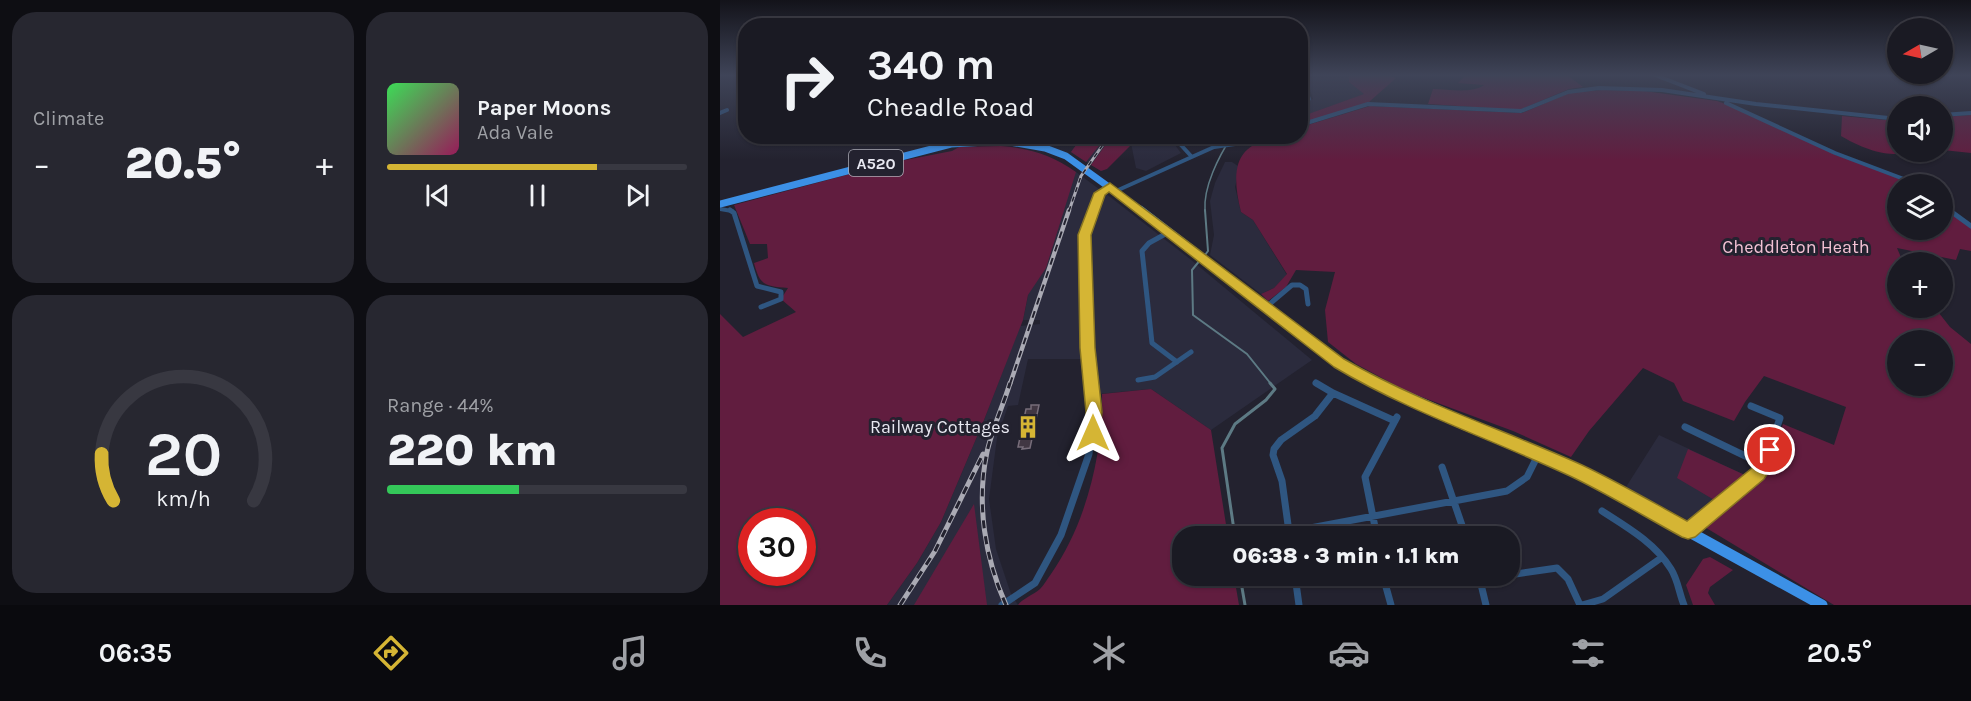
<!DOCTYPE html>
<meta charset="utf-8">
<style>
:root{--surface:#1a1a23;--page:#272730;--text:#f1f3f6;--muted:#9fa1a6;--line:#383841;--accent:#d5b534}
body{margin:0;font-family:Karla,sans-serif;background:var(--page);color:var(--text);height:100vh;display:flex;flex-direction:column;font-size:22px;white-space:nowrap}
*{box-sizing:border-box;margin:0}
p{font-size:20px;color:var(--muted)}
.icon{flex:none;width:33px;height:33px;fill:none;stroke:currentColor;stroke-width:2;stroke-linecap:round;stroke-linejoin:round}
.map{position:relative;flex:1;overflow:hidden}
.details{display:flex;flex-direction:column;gap:12px;padding:12px;background:#0e0e13;width:720px}
.details>*{flex:none}
.banner{position:absolute;left:18px;top:18px;width:570px;height:126px;border-radius:24px;box-shadow:0 2px 4px #0004,0 0 0 2px var(--line);background:#1a1a23;color:var(--text);overflow:hidden}
.needle{width:39px;rotate:261deg}
.tools{position:absolute;left:1167px;top:18px;display:grid;gap:12px}
.tools a{display:grid;place-items:center;width:66px;height:66px;border-radius:50%;background:var(--surface);box-shadow:0 2px 4px #0004,0 0 0 2px var(--line);font-size:30px}
.speed{position:absolute;left:18px;top:508px;display:flex;gap:12px;font-size:30px;font-weight:700;text-align:center}
.speed>*{display:grid;place-content:center;width:78px;height:78px;border-radius:50%;background:var(--surface);box-shadow:0 2px 4px #0004,0 0 0 2px var(--line);line-height:1}
.speed .limit{border:9px solid #d22;background:#fff;color:#111}
.pin{position:absolute;display:grid;place-items:center;width:51px;height:51px;color:#fff;margin:-26px;border:3px solid #fff;border-radius:50%;box-shadow:0 2px 6px #0007}
.me{position:absolute;width:66px;margin:-33px;rotate:0deg;stroke-linejoin:round;filter:drop-shadow(0 0 4px #0008)}
.turn{display:flex;align-items:center;gap:21px;height:126px;padding:0 30px;font-size:27px}
.turn .icon{width:78px;height:78px;stroke-width:2.5}
.turn b{display:block;font-size:42px;line-height:51px}
.big{font-size:45px;font-weight:800;line-height:1.1}
.details .widget{flex:1;display:flex;flex-direction:column;justify-content:center;gap:9px;min-width:0;padding:0 21px;border-radius:24px;background:var(--page)}
.details .dial{align-items:center;gap:0}
.dial svg{height:156px;overflow:visible;fill:none;stroke:var(--line);stroke-width:7;stroke-linecap:round;text-anchor:middle}
.dial text{fill:var(--text);stroke:none}
.song{display:flex;align-items:center;gap:18px}
.cover{width:72px;height:72px;border-radius:9px;background:linear-gradient(135deg,hsl(130 70% 55%),hsl(330 70% 35%))}
.played{height:6px;border-radius:3px;background:linear-gradient(90deg,var(--accent) 70%,var(--line) 70%)}
.keys{display:flex;justify-content:space-around;direction:ltr}
.heat{display:flex;justify-content:space-between;align-items:center;font-size:33px;direction:ltr}
.charge{height:9px;border-radius:4px;background:linear-gradient(90deg,#34c759 44%,var(--line) 0)}
.details .tiles{flex:1;display:grid;gap:12px;grid-template-columns:repeat(2,1fr)}
.trip{position:absolute;left:452px;top:526px;width:348px;height:60px;border-radius:24px;background:var(--surface);box-shadow:0 2px 4px #0004,0 0 0 2px var(--line);font-weight:800;line-height:60px;text-align:center}
.tab-bar{display:flex;height:96px;justify-content:space-around;align-items:center;background:#0a0a0e;color:var(--muted)}
.tab-bar .icon{width:42px;height:42px}
.tab-bar .on{color:var(--accent)}
.tab-bar b{font-size:27px;color:var(--text)}
main{display:flex;flex:1;min-height:0}
.map>svg:first-child{display:block}
.built{fill:#2b2b3d}
.green{fill:#611d3f;fill-rule:evenodd}
.lines{fill:none;stroke-linecap:round;stroke-linejoin:round}
.stream-far2{stroke:#5d7a84;stroke-width:1.5}
.stream-far1{stroke:#5d7a84;stroke-width:2}
.stream{stroke:#5d7a84;stroke-width:3}
.building{fill:#413743;stroke:#776d7a;stroke-width:1.5}
.minor-far2{stroke:#2f5681;stroke-width:4}
.minor-far1{stroke:#2f5681;stroke-width:5}
.minor{stroke:#2f5681;stroke-width:7}
.trunk-far2{stroke:#3c90e6;stroke-width:7}
.trunk-far1{stroke:#3c90e6;stroke-width:9}
.trunk{stroke:#3c90e6;stroke-width:11}
.rail-far2-casing{stroke:#aaaab4;stroke-width:3}
.rail-far1-casing{stroke:#aaaab4;stroke-width:4.5}
.rail-casing{stroke:#aaaab4;stroke-width:5}
.rail-far2{stroke:#23222f;stroke-width:1.5;stroke-dasharray:5;stroke-linecap:butt}
.rail-far1{stroke:#23222f;stroke-width:2;stroke-dasharray:7;stroke-linecap:butt}
.rail{stroke:#23222f;stroke-width:3;stroke-dasharray:8;stroke-linecap:butt}
.route{fill:#d5b534;stroke:#8a7622;stroke-width:1.5}
.labels{text-anchor:middle;stroke-width:6;stroke-linejoin:round;paint-order:stroke}
.shield{fill:#23222f;stroke:#adadb7;stroke-width:1.5}
.shield-label{font-size:16px;font-weight:bold;fill:#e8e8f1}
.park-label{font-size:18px;fill:#f3c1d4;stroke:#23222f}
.poi-label{font-size:18px;fill:#e8e8f1;stroke:#23222f;text-anchor:end}
</style>
<main>
<section class="details">
<div class="tiles">
<div class="widget"><p>Climate</p>
<div class="heat"><a>−</a><b class="big">20.5°</b><a>+</a></div>
</div>
<div class="widget">
<div class="song"><i class="cover"></i><div><b>Paper Moons</b><p>Ada Vale</p></div></div>
<div class="played"></div>
<div class="keys"><svg class="icon" aria-label="previous" viewBox="0 0 24 24"><path d="M18 5L8 12l10 7zM5 5v14"/></svg><svg class="icon" aria-label="pause" viewBox="0 0 24 24"><path d="M8 5v14M16 5v14"/></svg><svg class="icon" aria-label="next" viewBox="0 0 24 24"><path d="M6 5l10 7-10 7zM19 5v14"/></svg></div>
</div>
<div class="widget dial"><svg viewBox="0 0 100 80">
<path d="M14 69A42 42 0 1 1 86 69"/>
<path d="M14 69A42 42 0 0 1 8 45" stroke="#d5b534"/>
<text x="50" y="56" font-size="32" font-weight="700">20</text>
<text x="50" y="72" font-size="11">km/h</text>
</svg></div>
<div class="widget"><p>Range · 44%</p><b class="big">220 km</b><div class="charge"></div></div>
</div>
</section>
<div class="map">
<svg width="1251" height="605" viewBox="0 0 1251 605">
<rect width="100%" height="100%" fill="#23222f"/>
<path class="built" d="M581 75H629V82L645 94 581 117 580 89 586 100 593 99 590 89 581 81Z
M455 136 452 141 461 153 426 171 416 168 411 143 384 170 381 171 351 152 362 137Z
M505 162H512L518 166 519 171 515 187 521 212 533 220 567 275 554 288 541 294 490 255 494 235 490 201 495 183Z
M349 171 356 172 379 189 363 233 385 193 470 259 592 360 491 430 431 389 368 395 365 359H308L298 405 288 406 277 438 269 499 276 549 291 594 298 605H167L197 563 221 522 264 420 300 326 320 324V320H303L316 256Z
M939 435 1027 476 971 522 906 487Z"/>
<path class="green" d="M629 75H667L676 78 649 102 581 124 580 117 644 94 629 82Z
M746 75H847L863 87 849 89 799 110 708 104 713 89C728 89 752 94 764 85L738 83Z
M882 90 924 91 997 101 1022 110 1116 155 1190 181 1194 184H1178V230H1222L1223 206 1251 228V251L1240 249 1236 260 1177 248 1183 262H1178V308H1215L1230 327 1251 344V605H1114L983 526 986 521 1023 493 1048 470 1063 424 1114 445 1126 407 1044 376 1025 402 1014 421 963 401 954 383 923 368 869 431 851 457 793 431 688 392 636 364 608 342 605 310 615 272 576 270 566 287 548 301 541 294 554 288 567 274 533 220 521 212C507 156 523 137 580 136L581 127 650 106 802 113 849 93ZM1178 340H1222V386H1178Z
M1251 115V153L1223 150V117Z
M1122 116 1177 121 1178 152H1186C1167 159 1138 146 1121 136Z
M392 136 419 137 387 169 381 171 371 165Z
M362 137H386L366 162 351 152Z
M281 146C309 148 333 155 356 172L326 268 308 295 303 320 264 420 221 522 197 563 167 605H0V314L23 337 76 312 61 299 68 288C45 286 40 286 34 263L48 258 47 244H30L14 205 175 162 232 151 239 147ZM32 522H82V573H32Z
M431 389 491 430 508 537H462V576H514L519 605H298C302 599 313 595 320 589 324 585 327 579 331 574 366 524 383 454 382 394Z
M968 449 1027 476 996 501 957 478Z
M254 504 267 605H194Z
M990 557 1013 570 990 587 988 593 995 605H973L966 585 983 559Z"/>
<g class="lines">
<path class="stream-far2" d="M485 211C483 187 499 156 512 136"/>
<path class="stream-far1" d="M485 210 488 251 485 255
M481 259 472 270 473 315 527 354 551 384"/>
<path class="stream" d="M515 537 502 448 515 424 546 400 555 389 550 383
M520 576 525 605"/>
</g>
<path class="building" d="M311 405H319L310 448 302 449 303 447H298L306 409H311Z"/>
<g class="lines">
<path class="minor-far2" d="M935 75 984 94
M580 85 586 91 589 99
M1006 103 1115 153 1197 184
M0 113 7 110
M1222 115 1251 113
M580 125 648 104 801 111 848 92 879 88 942 90 1036 104 1178 119
M459 136 461 145 471 156
M396 191 494 147 529 142 548 136
M1222 204 1231 211
M0 209 12 211
M373 211 379 193 390 186"/>
<path class="minor-far1" d="M10 210 14 213 37 286 61 292V299L41 307
M1229 210 1251 226
M449 232 429 243 422 251 432 343 457 362
M546 307 572 285H580L586 289 588 304
M418 380 435 377 471 352
M596 383 598 384
M371 384 368 348 365 235 373 210"/>
<path class="minor" d="M596 383 613 393
M965 427 1044 465
M722 467 746 537
M882 511C907 527 935 543 951 569 958 580 959 593 964 605
M968 531 1038 474 1044 465 1060 418 1031 406
M569 532 562 481 553 455 554 449 561 440 595 416 613 393 675 421
M569 537V532L787 491 807 477 818 455
M657 537 645 477 677 417
M789 575 837 568 848 579 860 605
M575 576 579 605
M663 576 671 605
M759 576 766 605
M760 579 783 576
M282 605 315 583 341 535 369 454 374 412 371 383
M862 605 883 599 941 558"/>
<path class="trunk-far2" d="M0 204 231 144 284 141 325 148 346 156 422 211"/>
<path class="trunk-far1" d="M420 210 619 363 659 384"/>
<path class="trunk" d="M656 383 886 486 1102 605"/>
<g class="rail-far2-casing">
<path id="rail-far2" d="M349 211 361 176 389 136"/>
</g>
<g class="rail-far1-casing">
<path id="rail-far1" d="M290 384 349 210"/>
</g>
<g class="rail-casing">
<path id="rail" d="M180 605 215 551 263 454
M286 605C265 558 256 504 267 452 272 429 283 406 290 383"/>
</g>
<use href="#rail-far2" class="rail-far2"/>
<use href="#rail-far1" class="rail-far1"/>
<use href="#rail" class="rail"/>
</g>
<linearGradient id="sky" x2="0" y2="1"><stop stop-color="#13131a"/><stop offset="0.47" stop-color="#3f4458"/><stop offset="1" stop-color="#3f4458" stop-opacity="0"/></linearGradient>
<rect width="1251" height="160" fill="url(#sky)"/>
<path class="route" d="M390 183 624 359C700 403 782 429 862 465 898 482 932 502 967 521L1032 468 1044 444 1050 442 1056 444 1058 450 1053 465 1044 479 975 537 968 539 962 537C925 517 888 494 850 476 771 439 689 412 614 367L389 192 385 195 371 235 375 348 382 412 379 438 373 440 367 438 365 433 366 412 360 348 358 235 374 193Z"/>
<defs>
<g id="building-bare" transform="scale(1.8)"><path d="M-4-6H4V6H1V3H-1V6H-4ZM-2.5-4.3h1.7v1.8h-1.7ZM.8-4.3h1.7v1.8H.8ZM-2.5-1h1.7V.8h-1.7ZM.8-1h1.7V.8H.8Z" fill="#d5b534" stroke="#23222f" stroke-width="2.5" paint-order="stroke"/></g>
</defs>
<g fill-rule="evenodd">
<use href="#building-bare" x="308" y="427"/>
</g>
<g class="labels">
<rect class="shield" x="129" y="150" width="54" height="26" rx="4.5"/>
<g class="shield-label">
<text x="156" y="169">A520</text>
</g>
<g class="park-label">
<text x="1076" y="253">Cheddleton Heath</text>
</g>
<g class="poi-label">
<text x="290" y="433">Railway Cottages</text>
</g>
</g>
</svg>
<div class="tools">
<a><svg class="needle" viewBox="-14 -14 28 28"><path d="M0-13l5 13h-10z" fill="#e53935"/><path d="M0 13l5-13h-10z" fill="#9fa1a6"/></svg></a>
<a><svg class="icon" aria-label="sound" viewBox="0 0 24 24"><path d="M4 9h4l5-4v14l-5-4H4zM17 9q2 3 0 6"/></svg></a>
<a><svg class="icon" aria-label="layers" viewBox="0 0 24 24"><path d="M12 4l9 5-9 5-9-5zM3 14l9 5 9-5"/></svg></a>
<a>+</a>
<a>−</a>
</div>
<div class="speed"><div class="limit">30</div></div>
<div class="pin" style="left:1050px;top:450px;background:#d93025"><svg class="icon" aria-label="arrive" viewBox="0 0 24 24"><path d="M6 21V4h12l-3 4 3 4H6"/></svg></div>
<svg class="me" style="left:373px;top:433px" viewBox="-20 -20 40 40"><path d="M0-17L14 15 0 8-14 15z" fill="#d5b534" stroke="#fff" stroke-width="4"/></svg>
<div class="trip">06:38 · 3 min · 1.1 km</div>
<div class="banner">
<div class="turn"><svg class="icon" aria-label="right" viewBox="0 0 24 24"><path d="M7 20v-9h11M14 6l5 5-5 5"/></svg><div><b>340 m</b>Cheadle Road</div></div>
</div>
</div>
</main>
<nav class="tab-bar">
<b>06:35</b>
<svg class="icon on" aria-label="directions" viewBox="0 0 24 24"><path d="M12 3l9 9-9 9-9-9zM9 14v-3h6M13 9l2 2-2 2"/></svg>
<svg class="icon" aria-label="music" viewBox="0 0 24 24"><path d="M9 18V5l10-2v13"/><circle cx="6" cy="18" r="3"/><circle cx="16" cy="16" r="3"/></svg>
<svg class="icon" aria-label="phone" viewBox="0 0 24 24"><path d="M5 4h4l2 5-3 2q2 4 5 5l2-3 5 2v4C11 20 4 13 5 4z"/></svg>
<svg class="icon" aria-label="climate" viewBox="0 0 24 24"><path d="M12 3v18M4 7l16 10M4 17L20 7"/></svg>
<svg class="icon" aria-label="car" viewBox="0 0 24 24"><path d="M5 17H2v-5l4-1 3-4h7l3 4 3 1v5h-3M9 17h6M6 11h13"/><circle cx="7" cy="17" r="2"/><circle cx="17" cy="17" r="2"/></svg>
<svg class="icon" aria-label="filters" viewBox="0 0 24 24"><path d="M4 7h16M4 17h16"/><circle cx="9" cy="7" r="2"/><circle cx="15" cy="17" r="2"/></svg>
<b>20.5°</b>
</nav>
